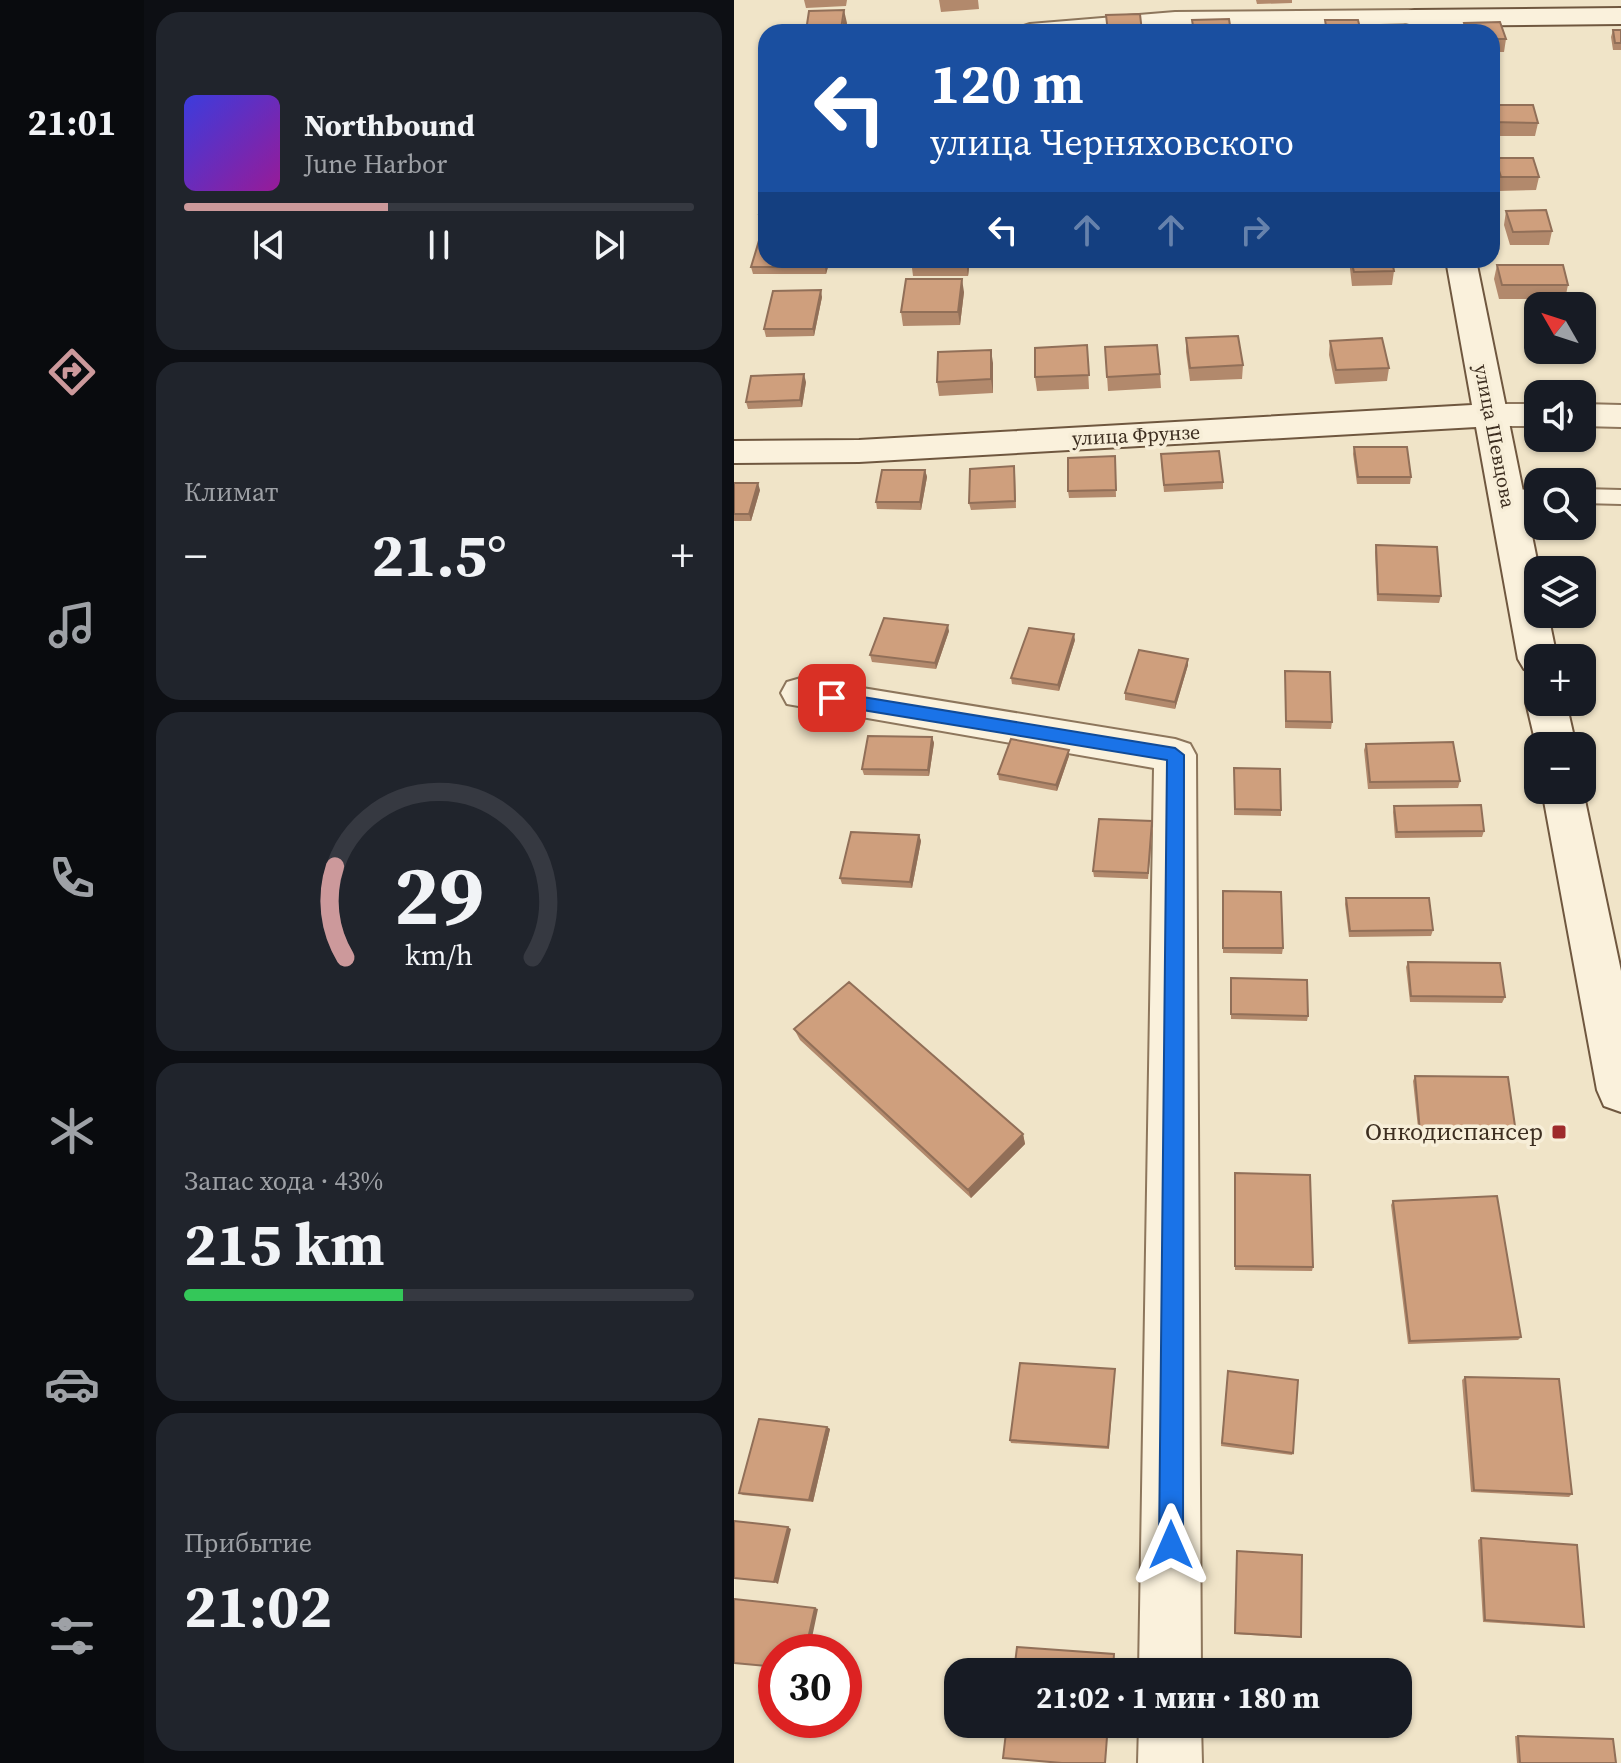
<!DOCTYPE html>
<html lang="ru">
<meta charset="utf-8">
<style>
:root{--surface:#171b24;--page:#20242c;--text:#f1f3f6;--muted:#9ea1a6;--line:#363941;--accent:#cc999b}
body{margin:0;font-family:"Source Serif 4",serif;background:var(--page);color:var(--text);height:100vh;display:flex;flex-direction:column;font-size:30px;white-space:nowrap}
*{box-sizing:border-box;margin:0}
p{font-size:26px;color:var(--muted)}
.icon{flex:none;width:44px;height:44px;fill:none;stroke:currentColor;stroke-width:2;stroke-linecap:round;stroke-linejoin:round}
.map{position:relative;flex:1;overflow:hidden}
.drawer{display:flex;flex-direction:column;gap:12px;padding:12px;background:#0d0f14;width:590px}
.drawer>*{flex:none}
.banner{position:absolute;left:24px;top:24px;width:742px;height:244px;border-radius:24px;box-shadow:0 2px 6px #0004;background:#1a4fa0;color:#fff;overflow:hidden}
.needle{width:52px;rotate:309deg}
.fabs{position:absolute;left:790px;top:292px;display:grid;gap:16px}
.fabs a{display:grid;place-items:center;width:72px;height:72px;border-radius:16px;background:var(--surface);box-shadow:0 2px 6px #0004;font-size:40px}
.speed{position:absolute;left:24px;top:1634px;display:flex;gap:16px;font-size:40px;font-weight:700;text-align:center}
.speed>*{display:grid;place-content:center;width:104px;height:104px;border-radius:50%;background:var(--surface);box-shadow:0 2px 6px #0004;line-height:1}
.speed .limit{border:12px solid #d22;background:#fff;color:#111}
.pin{position:absolute;display:grid;place-items:center;width:68px;height:68px;color:#fff;margin:-34px;border-radius:16px;box-shadow:0 4px 12px #0006}
.me{position:absolute;width:88px;margin:-44px;rotate:0deg;stroke-linejoin:round;filter:drop-shadow(0 0 6px #0008)}
.turn{display:flex;align-items:center;gap:28px;height:168px;padding:0 40px;font-size:36px}
.turn .icon{width:104px;height:104px;stroke-width:2.5}
.turn b{display:block;font-size:56px;line-height:68px}
.lanes{display:flex;align-items:center;height:76px;padding:0 40px;background:#0003;justify-content:center;gap:40px;direction:ltr}
.lanes .off{opacity:.35}
.big{font-size:60px;font-weight:700;line-height:1.1}
.drawer .card{flex:1;display:flex;flex-direction:column;justify-content:center;gap:12px;min-width:0;padding:0 28px;border-radius:24px;background:var(--page)}
.drawer .dial{align-items:center;gap:0}
.dial svg{height:208px;overflow:visible;fill:none;stroke:var(--line);stroke-width:7;stroke-linecap:round;text-anchor:middle}
.dial text{fill:var(--text);stroke:none}
.song{display:flex;align-items:center;gap:24px}
.cover{width:96px;height:96px;border-radius:12px;background:linear-gradient(135deg,hsl(240 70% 55%),hsl(300 70% 35%))}
.played{height:8px;border-radius:4px;background:linear-gradient(90deg,var(--accent) 40%,var(--line) 40%)}
.keys{display:flex;justify-content:space-around;direction:ltr}
.heat{display:flex;justify-content:space-between;align-items:center;font-size:44px;direction:ltr}
.charge{height:12px;border-radius:6px;background:linear-gradient(90deg,#34c759 43%,var(--line) 0)}
.trip{position:absolute;left:210px;top:1658px;width:468px;height:80px;border-radius:24px;background:var(--surface);box-shadow:0 2px 6px #0004;font-weight:700;line-height:80px;text-align:center}
main{display:flex;flex:1;min-height:0}
.dock{display:flex;flex-direction:column;width:144px;justify-content:space-around;align-items:center;background:#090b0e;color:var(--muted)}
.dock .icon{width:56px;height:56px}
.dock .selected{color:var(--accent)}
.dock b{font-size:36px;color:var(--text)}
.map>svg:first-child{display:block}
.lines{fill:none;stroke-linecap:round;stroke-linejoin:round}
.lane-casing{stroke:#8d765c;stroke-width:4}
.street-casing{stroke:#8d765c;stroke-width:4}
.secondary-casing{stroke:#6f573f;stroke-width:4}
.lane{fill:#faf1dc;fill-rule:evenodd}
.street{fill:#faf1dc;fill-rule:evenodd}
.secondary{fill:#faf1dc;fill-rule:evenodd}
.wall{fill:#b2896c}
.shaded-wall{fill:#916f58}
.building{fill:#cf9f7d;stroke:#916f58;stroke-width:2}
.route{fill:#1a73e8;stroke:#114b97;stroke-width:2}
.poi-dot{fill:#9e2a2b;stroke:#f7eed8;stroke-width:3}
.labels{text-anchor:middle;stroke-width:7;stroke-linejoin:round;paint-order:stroke}
.far-street-label{font-size:20px;fill:#3d2e20;stroke:#f7eed8}
.poi-label{font-size:24px;fill:#3d2e20;stroke:#f7eed8;text-anchor:end}
</style>
<main>
<nav class="dock">
<b>21:01</b>
<svg class="icon selected" aria-label="directions" viewBox="0 0 24 24"><path d="M12 3l9 9-9 9-9-9zM9 14v-3h6M13 9l2 2-2 2"/></svg>
<svg class="icon" aria-label="music" viewBox="0 0 24 24"><path d="M9 18V5l10-2v13"/><circle cx="6" cy="18" r="3"/><circle cx="16" cy="16" r="3"/></svg>
<svg class="icon" aria-label="phone" viewBox="0 0 24 24"><path d="M5 4h4l2 5-3 2q2 4 5 5l2-3 5 2v4C11 20 4 13 5 4z"/></svg>
<svg class="icon" aria-label="climate" viewBox="0 0 24 24"><path d="M12 3v18M4 7l16 10M4 17L20 7"/></svg>
<svg class="icon" aria-label="car" viewBox="0 0 24 24"><path d="M5 17H2v-5l4-1 3-4h7l3 4 3 1v5h-3M9 17h6M6 11h13"/><circle cx="7" cy="17" r="2"/><circle cx="17" cy="17" r="2"/></svg>
<svg class="icon" aria-label="filters" viewBox="0 0 24 24"><path d="M4 7h16M4 17h16"/><circle cx="9" cy="7" r="2"/><circle cx="15" cy="17" r="2"/></svg>
</nav>
<section class="drawer">
<div class="card">
<div class="song"><i class="cover"></i><div><b>Northbound</b><p>June Harbor</p></div></div>
<div class="played"></div>
<div class="keys"><svg class="icon" aria-label="previous" viewBox="0 0 24 24"><path d="M18 5L8 12l10 7zM5 5v14"/></svg><svg class="icon" aria-label="pause" viewBox="0 0 24 24"><path d="M8 5v14M16 5v14"/></svg><svg class="icon" aria-label="next" viewBox="0 0 24 24"><path d="M6 5l10 7-10 7zM19 5v14"/></svg></div>
</div>
<div class="card"><p>Климат</p>
<div class="heat"><a>−</a><b class="big">21.5°</b><a>+</a></div>
</div>
<div class="card dial"><svg viewBox="0 0 100 80">
<path d="M14 69A42 42 0 1 1 86 69"/>
<path d="M14 69A42 42 0 0 1 10 34" stroke="#cc999b"/>
<text x="50" y="56" font-size="32" font-weight="700">29</text>
<text x="50" y="72" font-size="11">km/h</text>
</svg></div>
<div class="card"><p>Запас хода · 43%</p><b class="big">215 km</b><div class="charge"></div></div>
<div class="card"><p>Прибытие</p><b class="big">21:02</b></div>
</section>
<div class="map">
<svg width="887" height="1763" viewBox="0 0 887 1763">
<rect width="100%" height="100%" fill="#f0e4c8"/>
<g class="lines">
<g class="lane-casing">
<path id="lane" d="M804 489V503L773 504 763 497 773 490Z
M848 489 887 490V504L848 503Z"/>
</g>
<g class="street-casing">
<path id="street" d="M681 10 690 13 694 18 690 23 283 32 287 27 296 24 441 12Z
M756 404H804V426H756L744 423 739 415 744 407Z
M848 404 887 405V427L848 426Z
M67 678 441 739 456 744 462 755 467 1672H405L420 768 53 704 47 693 53 682Z
M405 1724H467L468 1763H404Z"/>
</g>
<g class="secondary-casing">
<path id="secondary" d="M887 8V24L681 26 672 23 668 18 672 13 681 10Z
M712 260H742L805 570 804 614H814L823 658H804V674L790 669 784 659 742 427 125 462 0 463V441L125 440 738 405Z
M804 689V702H832L842 746H804V753L792 702 798 691Z
M848 786 887 971V1112L870 1106 863 1090 808 790H848Z"/>
</g>
<use href="#lane" class="lane"/>
<use href="#street" class="street"/>
<use href="#secondary" class="secondary"/>
</g>
<path class="wall" d="M70 0H113L112 6 72 8Z
M205 0H244L245 9 207 12Z
M522 0H558V3L523 4Z
M766 22 772 39 770 52H758V32H728L730 23Z
M113 23 111 32H72V31Z
M879 30H887V50H879L877 37Z
M758 105 804 123 801 136H758Z
M761 158 805 177 802 190 764 191 759 172Z
M32 190V221L27 222 25 214Z
M772 211 818 231 815 245H776L770 225Z
M96 260 92 274H19L17 267Z
M177 260H236L234 276H179Z
M615 260H658L660 271 658 285 618 286Z
M763 265 834 285 831 299H765L760 279Z
M230 292 226 325 169 326 167 312Z
M88 297 80 336 32 337 30 329Z
M802 324H804V350H848V335L852 347 848 361 806 362 799 338Z
M452 338 509 365 508 379 456 381 452 352Z
M596 341 655 368 653 381 601 384 595 355Z
M353 345 355 389 303 391 301 377Z
M371 347 426 374 427 388 374 391Z
M259 363V393L205 396 203 382Z
M72 382 68 407 14 409 12 402Z
M620 447 677 477 676 484H623L619 454Z
M381 456 382 497 335 498 334 491Z
M427 461 489 482V489L430 492Z
M191 470 193 477 187 510 143 509 142 502Z
M281 473 282 508 237 510 235 503Z
M0 483 26 490 17 521H0Z
M642 545 707 596 705 603 643 601 641 552Z
M215 631 202 669 138 662 136 655Z
M341 640 325 691 278 684 277 678Z
M454 659V665L441 709 391 700V693Z
M551 671 598 722 597 729 551 728Z
M198 737 200 743 195 776 130 775 128 769Z
M632 744 726 781 724 788 634 789 630 750Z
M335 750V756L323 791 265 780 264 774Z
M500 768 547 810V816L500 815Z
M660 806 750 831 748 837 661 838 659 812Z
M419 827 414 879 360 877 359 871Z
M185 835 187 841 178 888 108 884 106 878Z
M489 891 549 948 548 954 489 953Z
M612 898 699 930 697 936 615 937 611 904Z
M674 962 771 997 768 1003 676 1002 672 967Z
M497 978 574 1016 573 1021 497 1019Z
M60 1029 289 1134 291 1144 237 1198 66 1040Z
M681 1076 782 1133 779 1138 685 1137 679 1081Z
M500 1178 579 1267 578 1271 501 1270Z
M659 1201 787 1337 784 1340 674 1344 657 1205Z
M381 1369 375 1449 277 1443 276 1440Z
M494 1371 559 1453 558 1455 487 1446Z
M731 1377 838 1494 835 1497 737 1492 728 1380Z
M93 1427 96 1429 79 1502 9 1495 5 1493Z
M747 1538 850 1627 846 1628 749 1622 744 1540Z
M503 1552 567 1637 566 1638 500 1634Z
M781 1736 879 1739 882 1763H783Z"/>
<path class="shaded-wall" d="M110 10 113 23 111 32H108Z
M93 260H96L92 274 91 267Z
M232 260H236L234 276 232 262Z
M228 279 230 292 226 325 224 312Z
M87 290 88 297 80 336 79 329Z
M257 350 259 363V393L257 379Z
M70 374 72 382 68 407 66 400Z
M191 470 193 477 187 510 186 502Z
M24 483 26 490 17 521 15 514Z
M214 625 215 631 202 669 201 663Z
M340 634 341 640 325 691 324 685Z
M454 659V665L441 709V702Z
M198 737 200 743 195 776 194 770Z
M335 750V756L323 791 322 785Z
M185 835 187 841 178 888 176 882Z
M289 1134 291 1144 237 1198 234 1190Z
M93 1427 96 1429 79 1502 75 1500Z
M54 1527 57 1529 44 1584 40 1582Z
M81 1608 84 1609 75 1652H71Z"/>
<path class="building" d="M110 10 107 29 72 31 75 11Z
M406 14 408 32H374L372 15Z
M495 19 497 32H460L458 20Z
M591 20H624L627 32H593Z
M766 22 772 39H758V32H733L730 23Z
M347 30V32H310V31Z
M879 30H887V43H881Z
M758 105H799L804 123 758 122Z
M761 158H799L805 177H767Z
M31 190 32 214H25Z
M812 210 818 231 779 232 772 211Z
M27 234H32V260H93L91 267H17Z
M177 260H232V262L176 263Z
M617 260H658L660 271 620 272Z
M763 265H829L834 285H768Z
M172 279H228L224 312H167Z
M87 290 79 329H30L39 291Z
M848 335 852 347H848Z
M504 336 509 365 456 368 452 338Z
M648 338 655 368 602 370 596 341Z
M353 345 355 375 301 377V348Z
M423 345 426 374 373 377 371 347Z
M257 350V379L203 382 204 352Z
M70 374 66 400 12 402 17 376Z
M620 447H673L677 477H624Z
M485 451 489 482 430 485 427 454Z
M381 456 382 490 334 491V458Z
M280 466 281 501 235 503 236 469Z
M148 470H191L186 502H142Z
M0 483H24L15 514H0Z
M642 545 703 547 707 596 644 594Z
M150 618 214 625 201 663 136 655Z
M295 628 340 634 324 685 277 678Z
M405 650 454 659 441 702 391 693Z
M551 671 596 672 598 722 552 721Z
M134 736 198 737 194 770 128 769Z
M277 739 335 750 322 785 264 774Z
M719 742 726 781 636 782 632 744Z
M500 768 546 769 547 810 501 809Z
M747 805 750 831 663 832 660 806Z
M365 819 418 821 414 873 359 871Z
M117 832 185 835 176 882 106 878Z
M489 891 547 892 549 948H489Z
M612 898H695L699 930 616 931Z
M674 962 766 963 771 997 677 996Z
M497 978 573 980 574 1016 497 1014Z
M115 982 289 1134 234 1190 60 1029Z
M681 1076 774 1077 782 1133 686 1132Z
M501 1173 576 1175 579 1267 501 1266Z
M763 1196 787 1337 676 1341 659 1201Z
M286 1363 381 1369 374 1447 276 1440Z
M494 1371 564 1380 559 1453 488 1443Z
M731 1377 825 1379 838 1494 740 1490Z
M25 1419 93 1427 75 1500 5 1493Z
M0 1521 54 1527 40 1582 0 1578Z
M747 1538 843 1545 850 1627 751 1620Z
M503 1551 568 1555 567 1637 501 1633Z
M0 1599 81 1608 71 1652H42V1667L0 1663Z
M283 1647 380 1654 379 1672H280Z
M273 1724H374L371 1763H328L269 1758Z
M784 1736 879 1739 882 1763H786Z"/>
<path class="route" d="M98 692 441 748 450 755 449 1545 445 1554 437 1557 428 1554 425 1545 433 760 98 705 90 698Z"/>
<rect class="poi-dot" x="817" y="1124" width="16" height="16" rx="4"/>
<g class="labels">
<g class="far-street-label">
<text transform="translate(402 435) rotate(-3)" y="7">улица Фрунзе</text>
<text transform="translate(761 436) rotate(79)" y="7">улица Шевцова</text>
</g>
<g class="poi-label">
<text x="809" y="1140">Онкодиспансер</text>
</g>
</g>
</svg>
<div class="fabs">
<a><svg class="needle" viewBox="-14 -14 28 28"><path d="M0-13l5 13h-10z" fill="#e53935"/><path d="M0 13l5-13h-10z" fill="#9ea1a6"/></svg></a>
<a><svg class="icon" aria-label="sound" viewBox="0 0 24 24"><path d="M4 9h4l5-4v14l-5-4H4zM17 9q2 3 0 6"/></svg></a>
<a><svg class="icon" aria-label="search" viewBox="0 0 24 24"><circle cx="10" cy="10" r="6"/><path d="M15 15l6 6"/></svg></a>
<a><svg class="icon" aria-label="layers" viewBox="0 0 24 24"><path d="M12 4l9 5-9 5-9-5zM3 14l9 5 9-5"/></svg></a>
<a>+</a>
<a>−</a>
</div>
<div class="speed"><div class="limit">30</div></div>
<div class="pin" style="left:98px;top:698px;background:#d93025"><svg class="icon" aria-label="arrive" viewBox="0 0 24 24"><path d="M6 21V4h12l-3 4 3 4H6"/></svg></div>
<svg class="me" style="left:437px;top:1545px" viewBox="-20 -20 40 40"><path d="M0-17L14 15 0 8-14 15z" fill="#1a73e8" stroke="#fff" stroke-width="4"/></svg>
<div class="trip">21:02 · 1 мин · 180 m</div>
<div class="banner">
<div class="turn"><svg class="icon" aria-label="left" viewBox="0 0 24 24"><path d="M17 20v-9H6M10 6l-5 5 5 5"/></svg><div><b>120 m</b>улица Черняховского</div></div>
<div class="lanes"><svg class="icon" aria-label="left" viewBox="0 0 24 24"><path d="M17 20v-9H6M10 6l-5 5 5 5"/></svg><svg class="icon off" aria-label="ahead" viewBox="0 0 24 24"><path d="M12 20V5M6 11l6-6 6 6"/></svg><svg class="icon off" aria-label="ahead" viewBox="0 0 24 24"><path d="M12 20V5M6 11l6-6 6 6"/></svg><svg class="icon off" aria-label="right" viewBox="0 0 24 24"><path d="M7 20v-9h11M14 6l5 5-5 5"/></svg></div>
</div>
</div>
</main>
